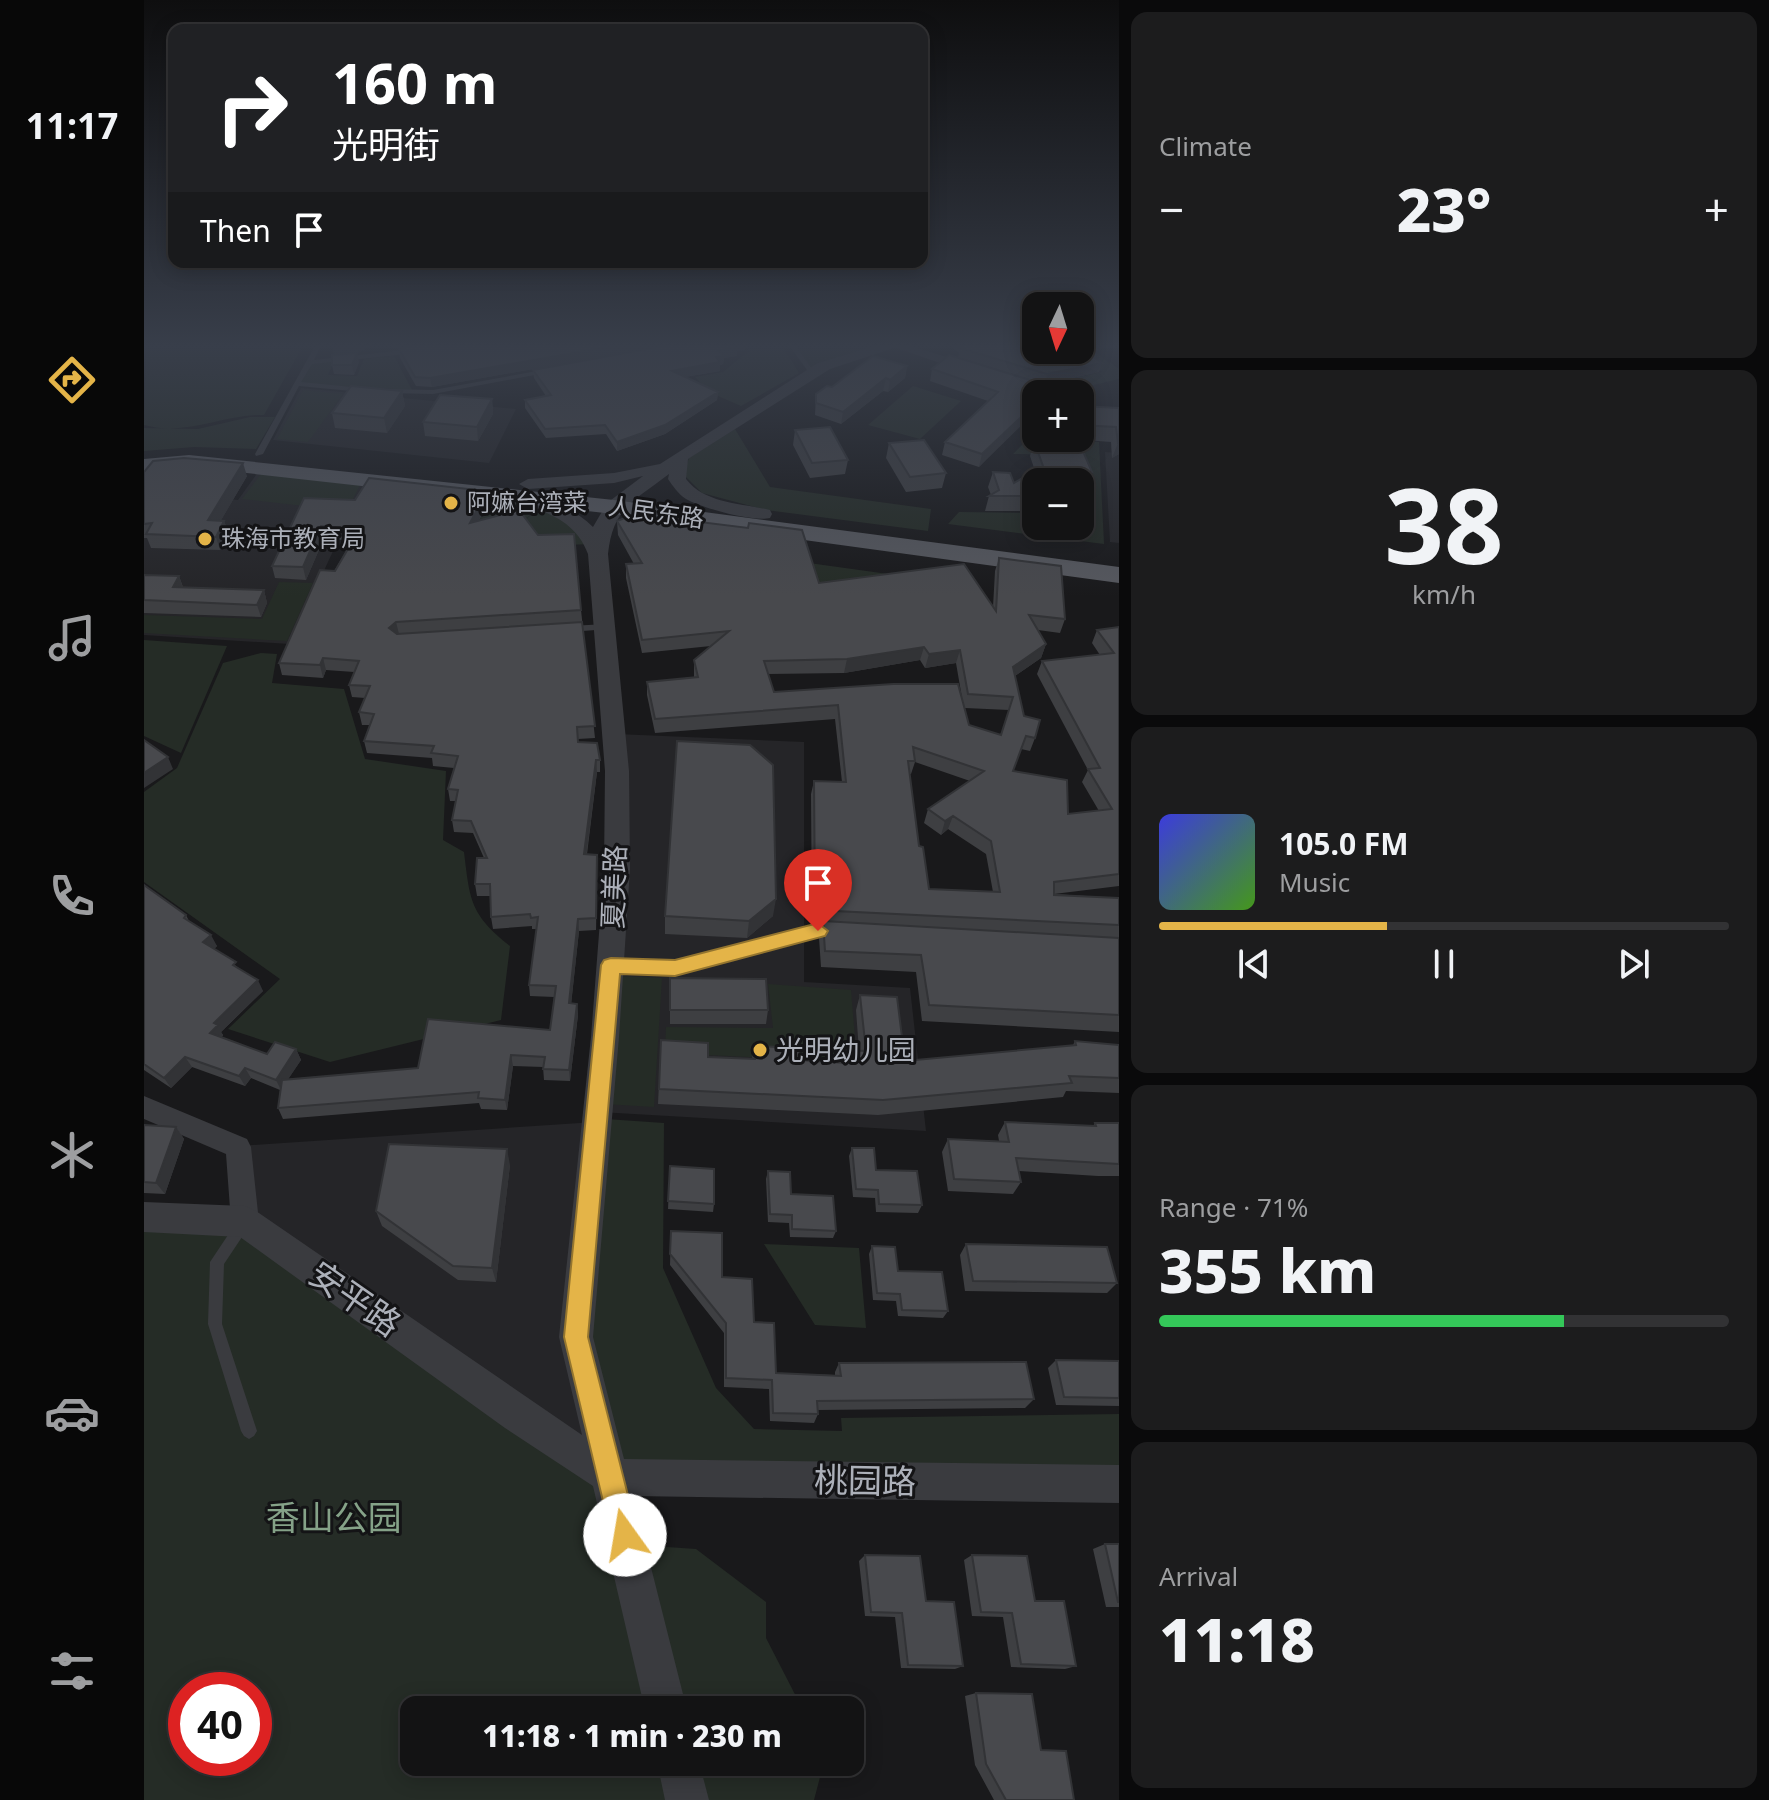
<!DOCTYPE html>
<meta charset="utf-8">
<style>
:root{--surface:#131314;--page:#1c1c1d;--text:#f1f3f6;--muted:#9d9ea0;--line:#323234;--accent:#e4b448}
body{margin:0;font-family:"Noto Sans","Noto Sans SC",sans-serif;background:var(--page);color:var(--text);height:100vh;display:flex;flex-direction:column;font-size:30px;white-space:nowrap}
*{box-sizing:border-box;margin:0}
p{font-size:26px;color:var(--muted)}
.icon{flex:none;width:44px;height:44px;fill:none;stroke:currentColor;stroke-width:2;stroke-linecap:round;stroke-linejoin:round}
.map{position:relative;flex:1;overflow:hidden}
.panel{display:flex;flex-direction:column;gap:12px;padding:12px;background:#0a0a0b;width:650px}
.panel>*{flex:none}
.guide{position:absolute;left:24px;top:24px;width:760px;height:244px;border-radius:16px;box-shadow:0 4px 20px #0003,0 0 0 2px var(--line);background:#202124;color:#fff;overflow:hidden}
.needle{width:52px;rotate:184deg}
.buttons{position:absolute;left:878px;top:292px;display:grid;gap:16px}
.buttons a{display:grid;place-items:center;width:72px;height:72px;border-radius:16px;background:var(--surface);box-shadow:0 4px 20px #0003,0 0 0 2px var(--line);font-size:40px}
.speed{position:absolute;left:24px;top:1672px;display:flex;gap:16px;font-size:40px;font-weight:700;text-align:center}
.speed>*{display:grid;place-content:center;width:104px;height:104px;border-radius:50%;background:var(--surface);box-shadow:0 4px 20px #0003,0 0 0 2px var(--line);line-height:1}
.speed .limit{border:12px solid #d22;background:#fff;color:#111}
.pin{position:absolute;display:grid;place-items:center;width:68px;height:68px;color:#fff;margin:-82px -34px;border-radius:50% 50% 50% 0;rotate:-45deg;box-shadow:0 0 8px #0007}
.pin .icon{rotate:45deg}
.me{position:absolute;width:88px;margin:-44px;rotate:347deg;stroke-linejoin:round;filter:drop-shadow(0 0 6px #0008)}
.turn{display:flex;align-items:center;gap:28px;height:168px;padding:0 32px;font-size:36px}
.turn .icon{width:104px;height:104px;stroke-width:2.5}
.turn b{display:block;font-size:56px;line-height:68px}
.then{display:flex;align-items:center;height:76px;padding:0 32px;background:#0003;gap:16px;font-size:30px}
.big{font-size:60px;font-weight:800;line-height:1.1}
.panel .widget{flex:1;display:flex;flex-direction:column;justify-content:center;gap:12px;min-width:0;padding:0 28px;border-radius:16px;background:var(--page)}
.panel .dial{align-items:center;gap:0}
.dial b{font-size:104px;line-height:1}
.song{display:flex;align-items:center;gap:24px}
.cover{width:96px;height:96px;border-radius:12px;background:linear-gradient(135deg,hsl(240 70% 55%),hsl(100 70% 35%))}
.played{height:8px;border-radius:4px;background:linear-gradient(90deg,var(--accent) 40%,var(--line) 40%)}
.keys{display:flex;justify-content:space-around;direction:ltr}
.heat{display:flex;justify-content:space-between;align-items:center;font-size:44px;direction:ltr}
.charge{height:12px;border-radius:6px;background:linear-gradient(90deg,#34c759 71%,var(--line) 0)}
.trip{position:absolute;left:256px;top:1696px;width:464px;height:80px;border-radius:16px;background:var(--surface);box-shadow:0 4px 20px #0003,0 0 0 2px var(--line);font-weight:800;line-height:80px;text-align:center}
main{display:flex;flex:1;min-height:0}
.tab-bar{display:flex;flex-direction:column;width:144px;justify-content:space-around;align-items:center;background:#080808;color:var(--muted)}
.tab-bar .icon{width:56px;height:56px}
.tab-bar .selected{color:var(--accent)}
.tab-bar b{font-size:36px;color:var(--text)}
.map>svg:first-child{display:block}
.built{fill:#252528}
.green{fill:#252c26;fill-rule:evenodd}
.lines{fill:none;stroke-linecap:round;stroke-linejoin:round}
.service{fill:#3a3b3f;fill-rule:evenodd}
.minor{fill:#3a3b3f;fill-rule:evenodd}
.tertiary{fill:#3a3b3f;fill-rule:evenodd}
.primary{fill:#56585e;fill-rule:evenodd}
.wall{fill:#3e3f42;fill-rule:evenodd}
.shaded-wall{fill:#323336}
.building{fill:#48494d;stroke:#323336;stroke-width:2;fill-rule:evenodd}
.route{fill:#e4b448;stroke:#94752f;stroke-width:2}
.poi-dot{fill:#e4b448;stroke:#141416;stroke-width:3}
.labels{text-anchor:middle;stroke-width:6;stroke-linejoin:round;paint-order:stroke}
.far-poi-label{font-size:24px;fill:#acb0b9;stroke:#141416;text-anchor:start}
.far-street-label{font-size:24px;fill:#acb0b9;stroke:#141416}
.street-label{font-size:28px;fill:#acb0b9;stroke:#141416}
.poi-label{font-size:28px;fill:#acb0b9;stroke:#141416;text-anchor:start}
.near-street-label{font-size:34px;fill:#acb0b9;stroke:#141416}
.near-park-label{font-size:34px;fill:#85a288;stroke:#141416}
</style>
<main>
<nav class="tab-bar">
<b>11:17</b>
<svg class="icon selected" aria-label="directions" viewBox="0 0 24 24"><path d="M12 3l9 9-9 9-9-9zM9 14v-3h6M13 9l2 2-2 2"/></svg>
<svg class="icon" aria-label="music" viewBox="0 0 24 24"><path d="M9 18V5l10-2v13"/><circle cx="6" cy="18" r="3"/><circle cx="16" cy="16" r="3"/></svg>
<svg class="icon" aria-label="phone" viewBox="0 0 24 24"><path d="M5 4h4l2 5-3 2q2 4 5 5l2-3 5 2v4C11 20 4 13 5 4z"/></svg>
<svg class="icon" aria-label="climate" viewBox="0 0 24 24"><path d="M12 3v18M4 7l16 10M4 17L20 7"/></svg>
<svg class="icon" aria-label="car" viewBox="0 0 24 24"><path d="M5 17H2v-5l4-1 3-4h7l3 4 3 1v5h-3M9 17h6M6 11h13"/><circle cx="7" cy="17" r="2"/><circle cx="17" cy="17" r="2"/></svg>
<svg class="icon" aria-label="filters" viewBox="0 0 24 24"><path d="M4 7h16M4 17h16"/><circle cx="9" cy="7" r="2"/><circle cx="15" cy="17" r="2"/></svg>
</nav>
<div class="map">
<svg width="975" height="1800" viewBox="0 0 975 1800">
<rect width="100%" height="100%" fill="#19191b"/>
<path class="built" d="M157 388 372 409 345 463 129 440Z
M961 452 975 453V543L966 542Z
M117 468 222 480 146 644 0 635V537L45 495 94 500Z
M472 734 660 742V982L766 988 782 1131 455 1112Z
M451 1122 466 1475 102 1222 95 1146Z"/>
<path class="green" d="M2 344H160L120 415C79 414 43 437 0 425Z
M599 344H637L655 373 597 406 565 392 551 377 579 372 605 351Z
M648 344H751L668 372Z
M949 351 975 369V379L921 392 900 385 958 372 944 363 878 377 853 369Z
M250 356 268 390 154 384 167 363 190 361 184 375 213 376 220 359Z
M769 386 817 401 776 439 724 425Z
M159 390 199 394 164 442 133 439Z
M106 417H131L112 449 50 447 0 451V428L54 429Z
M591 429 626 487 787 509 784 531 622 510 558 493 539 474 545 458Z
M892 431V438L955 442 960 544 804 524 815 512 892 513V526H936V497L948 489 934 455 869 454Z
M120 470 218 481 203 511 98 499Z
M266 492 362 497 394 507 380 521 397 506 429 522 447 544 397 546 299 540 313 514 339 517 347 502Z
M665 563 773 578 676 595Z
M135 582 169 583 143 641 0 633V615L118 619Z
M0 640 83 646 37 753 0 736Z
M117 653 133 654 128 683 200 689 221 759 302 771 299 840 320 852C326 901 326 914 366 946L357 1020 186 1062 84 1029 136 979 0 882V792L33 768 79 663Z
M472 976 518 978 510 1107 460 1104Z
M624 984 707 990 713 1062 521 1053 522 1027 629 1028Z
M462 1119 520 1123 519 1268 572 1388 610 1429 698 1431 697 1418 975 1414V1471L475 1464 443 1336Z
M0 1220 99 1225 466 1478 520 1710H270V1762H532L540 1800H0ZM42 1690H110V1758H42Z
M620 1244 715 1248 722 1328 671 1325Z
M494 1545 552 1549 622 1602V1638L659 1710H536Z
M549 1762H680L670 1800H558Z"/>
<g class="lines">
<path class="service" d="M172 344H178L170 360 260 350 263 344H269L266 352 263 354 168 364 157 382 218 388 221 390 218 392 155 386 119 454 112 456 111 454Z
M644 344H650L671 373 670 374H666Z
M404 369 407 371 406 372 289 394 243 393 240 391 243 389 289 390Z
M462 624 466 627 465 629 426 632 422 629 426 626Z
M674 927 695 929 697 932 695 935H674L531 973 467 970 463 968 461 965 463 962 467 960 531 963Z
M99 1218 104 1220 106 1225 80 1264 78 1324 113 1431 110 1436 105 1439 100 1436 97 1431 64 1324 66 1262 94 1220Z"/>
<path class="minor" d="M760 344 832 366 834 369 822 372 744 345Z
M0 1096 103 1139 107 1147 115 1222 111 1231 101 1235 91 1231 87 1222 82 1154 0 1119Z"/>
<path class="tertiary" d="M738 344H762L686 369 544 459 542 479C561 504 598 503 626 510L628 514 626 518C608 522 558 508 542 499 534 494 529 486 524 479L525 474C490 501 469 507 464 554L485 771 486 869 475 1037 449 1337 480 1459 975 1465V1503L489 1496 543 1710H501L449 1486 361 1428 96 1237 0 1232V1202L101 1206 112 1211 438 1435 415 1337 447 1037 460 869 461 771 444 554C431 518 397 510 364 500L361 496 370 491C398 498 428 506 449 527L463 503 499 476 470 483 384 489 375 484 384 479 470 473 516 464 674 363Z
M513 1762H555L565 1800H521Z"/>
<path class="primary" d="M45 455 470 500 975 567V583L470 514 84 471 45 469 0 473V459Z"/>
</g>
<path class="wall" d="M188 344H261L258 347 251 348 249 345 222 347 220 351Z
M528 344 288 387 272 386 256 358 255 349 266 346Z
M807 344H892L942 352 955 372 901 384 814 357 815 353 807 346Z
M601 350 593 351V356L580 358 579 364 576 365V371L541 377 574 392 573 400 521 434 473 451 462 434 402 438 381 408V400L402 396 390 378 389 370Z
M215 362 210 375 190 374 188 365Z
M763 366 761 378 744 392 739 391 697 424 671 415 672 394 688 387Z
M788 369 908 387 835 467 798 455 801 442 844 401 786 381Z
M258 391 261 406 243 433 191 428 188 413Z
M348 399 349 414 334 441 281 436 279 422Z
M936 406 975 408V454L968 458 967 442 915 438H936Z
M651 430 704 460 701 474 666 478 649 445Z
M890 441 948 472 943 487H936V482H892V511H841L845 496 847 495 844 487 849 472 870 483 891 471 886 456Z
M745 443 802 473 798 488 762 492 742 458Z
M0 472 103 476 77 520 80 521 85 534 76 550 7 548 3 538H0Z
M343 491 344 503 335 520 437 610 451 738 434 739V742L456 760V772H453L443 854 453 855 452 930 435 931 427 1004H433L434 1015 426 1081 400 1080 399 1067 369 1066 363 1110 337 1109 335 1103 139 1119 134 1108 136 1090 107 1078 101 1086 48 1067 27 1088 0 1070V885L42 915 45 921 73 946 70 949 96 969 119 991 77 1032 79 1035 78 1037 123 1054 152 1049 157 1060 144 1079 274 1068 406 1030 410 997 386 996 385 985 393 929H388V926L349 929 347 917V896H333L331 884 340 858 329 833 310 832 308 820 312 801H306L304 789 310 768 289 766 288 758 223 753 220 741 226 725H218L215 712 221 698 208 697 205 685 210 672 182 670 179 678 138 675 135 663 208 541 180 538 162 580 131 578 128 566 160 498 211 500Z
M473 521 675 583 849 607 851 571 855 558 921 619 916 633 894 630 902 644 897 658 871 676 880 716 891 738 886 751 877 749 869 771 924 814 955 811 938 782 944 770 893 674 898 661 956 655 948 643 953 630 975 627V886L910 894 975 898V1032L778 1021 772 972 677 967 675 938 678 923H668L667 794 670 781 698 782 691 719 511 733 503 695V682L550 677V660L567 646 498 653 482 578V564H490L474 535ZM776 660 781 668 812 663 818 698 630 692 624 674 700 673ZM821 708 865 710 857 735 825 725ZM771 762 826 781 784 809 780 823 797 835 804 829 842 854 849 892 785 889 775 846 766 774H767Z
M0 575 35 576 39 587 120 590 123 603 117 617 0 613Z
M521 916H629L603 938 521 934Z
M526 978 624 1010 622 1024H526Z
M716 995 761 1061 929 1045 931 1041 975 1045V1093L922 1091 919 1097 734 1115 514 1104 517 1040 564 1057 608 1059 610 1046 656 1060 697 1062 700 1050 715 1051 712 1010Z
M861 1122 949 1126 951 1123H975V1176H954L875 1171 877 1182 869 1194 804 1191 798 1152 804 1139 855 1141 854 1135Z
M0 1125 32 1127 40 1139 21 1194 0 1193Z
M708 1148 732 1170 778 1205 774 1213 732 1212 731 1198 709 1197 705 1156Z
M366 1165 352 1282 314 1280 238 1226 232 1211Z
M526 1166 570 1204 569 1212 524 1209Z
M624 1171 647 1194 692 1231 689 1238 646 1237 645 1223 624 1222 622 1179Z
M527 1231 578 1277 610 1322 632 1373 691 1375V1372L695 1363 890 1399 881 1408 674 1410V1414L670 1423 626 1421 625 1389 580 1387V1333L526 1265Z
M822 1244 973 1283 963 1293 821 1291 816 1255Z
M728 1246 754 1271 804 1311 799 1318 754 1316 752 1301 729 1300 725 1254Z
M912 1360 975 1361V1406L912 1405 904 1368Z
M961 1544H975V1607H962L949 1549Z
M721 1555 782 1601 819 1666 811 1669 757 1668 751 1617 721 1616 715 1561Z
M828 1555 891 1601 932 1666 921 1669 867 1667 859 1617 828 1616 820 1560Z
M832 1693 897 1750 930 1800H850L831 1765 821 1696Z"/>
<path class="shaded-wall" d="M211 344H221L222 347 220 351 190 355 188 346Z
M250 344H261L258 347 251 348Z
M481 344H528L288 387 286 378Z
M590 344H601V350L593 351V356L580 358 579 364 576 365V371L528 379V371L572 357 575 351Z
M936 344H975V346L929 354 936 350Z
M213 353 215 362 210 375 208 365Z
M958 363 955 372 901 384 903 374Z
M763 366 761 378 744 392 746 380Z
M742 378 739 391 697 424 699 412Z
M258 391 261 406 243 433 240 418Z
M574 392 573 400 521 434 473 451V442Z
M348 399 349 414 334 441 333 427Z
M892 403V411L835 467 838 454Z
M974 443H975V454L968 458Z
M99 463 103 476 69 534 64 520Z
M343 491 344 503 327 535 326 523Z
M80 521 85 534 76 550 72 537Z
M177 526 180 538 162 580 159 567Z
M35 576 39 588 29 587Z
M120 590 123 603 117 617 113 605Z
M252 622 255 634 248 640 245 628Z
M902 644 897 658 865 680 869 667Z
M780 647 776 660 700 673 703 659Z
M816 650 812 663 781 668 785 654Z
M179 658 182 670 179 678 176 665Z
M24 757 29 769 0 788V773Z
M452 760 453 772 441 866 440 854Z
M809 816 804 829 797 835 801 821Z
M632 899 629 916 603 938 605 921Z
M434 919 435 931 426 1015 425 1003Z
M67 935 73 946 65 953 59 942Z
M114 980 119 991 77 1032 79 1035 71 1043 66 1033 70 1023Z
M433 1004 434 1015 426 1081 425 1070Z
M152 1049 157 1060 137 1090 132 1080Z
M367 1055 369 1066 363 1110 361 1100Z
M41 1057 48 1067 27 1088 20 1078Z
M101 1068 107 1078 101 1086 95 1076Z
M32 1127 40 1139 21 1194 12 1183Z
M363 1149 366 1165 352 1282 348 1268Z"/>
<path class="building" d="M188 344H211L188 346Z
M267 344H355L354 345 363 346 365 344H481L286 378 271 377 255 349 266 346Z
M530 344H590L593 347 575 351 580 356 572 357 576 362 528 371 574 392 521 425 473 442 461 425 401 429 381 400 407 395 389 370Z
M818 344H892V350H936V348L958 363 903 374 816 348 820 345Z
M213 353 208 365H188V355Z
M805 355 908 387 901 394H892V403L838 454 801 442 854 392 788 369Z
M729 356 763 366 746 380 742 378 699 412 672 403V394L683 386 688 387Z
M207 386 258 391 240 418 188 413Z
M296 395 348 399 333 427 279 422Z
M936 406 975 408V443H974L972 427 936 425Z
M686 427 704 460 668 463 651 430Z
M780 440 802 473 766 477 745 443Z
M890 441 935 442 948 472 905 473 909 482H892V496H845L855 490 849 472 866 473 870 483 899 466Z
M40 458 99 463 64 520 80 521 72 537 2 534 8 523 0 524V472L9 461Z
M225 478 343 491 326 523 375 510 394 535 430 534 437 610 252 622 245 628 253 634 438 622 451 726 433 727 434 742 453 743 456 760H452L440 854 453 855 452 918 434 919 425 1003 433 1004 425 1070 399 1069 401 1057 367 1055 361 1100 334 1098 335 1092 134 1108 138 1080 274 1068 284 1019 406 1030 412 986 385 985 394 917 387 918 386 914 347 917 346 884H331L333 858H343L327 821 308 820 314 790 304 789 314 756 287 753 290 746 220 741 230 714 215 712 226 686 205 685 215 661 179 658 176 665 135 663 176 570 191 571 215 530 177 526 159 567 128 566 160 498 211 500Z
M491 514 604 528 605 523 658 530 675 583 820 564 852 611 855 558 917 566 921 619 885 615 902 644 869 667 880 716 896 720 891 738 882 736 869 771 923 780 924 814 968 809 944 769 956 768 898 661 970 653 953 630 975 627V874L910 882V895L975 898V925L671 910 670 781 702 782 694 705 511 719 503 682 554 677 550 660 585 631 498 640 482 564 498 563 473 521ZM780 647 785 654 816 650 824 694 869 697 857 735 825 725 814 684H749L630 692 620 661 703 659ZM769 747 840 771 784 809 801 821 809 816 847 841 856 892 785 889 779 847 775 846 764 761H771Z
M0 575 35 576 29 587 120 590 113 605 0 600Z
M0 740 24 757 0 773Z
M533 741 606 745 629 765 632 899 605 921 521 916Z
M0 885 42 915 40 918 67 935 59 942 92 962 89 965 114 980 70 1023 74 1025 66 1033 123 1054 131 1042 152 1049 132 1080 101 1068 95 1076 41 1057 20 1078 0 1064Z
M679 921 975 938V1015L785 1005 777 955 681 951Z
M526 978 622 979 624 1010H526Z
M716 995 753 997 761 1061 932 1045 931 1041 975 1045V1078L925 1076 928 1083 739 1100 515 1089 517 1040 564 1043V1057L611 1059 610 1046 655 1048 656 1060 702 1063 700 1050 722 1051Z
M861 1122 952 1126 951 1123H975V1164L872 1158 877 1182 810 1179 804 1139 865 1142Z
M0 1125 32 1127 12 1183 0 1182Z
M245 1144 363 1149 348 1268 309 1266 232 1211Z
M708 1148H730L732 1170 773 1171 778 1205 735 1204 734 1190 712 1189Z
M526 1166 570 1169V1204L524 1201Z
M624 1171 646 1172 647 1194 689 1196 692 1231 648 1229V1215L626 1214Z
M527 1231 578 1233V1277L608 1279 610 1322 630 1323 632 1373 697 1376 695 1363 882 1362 890 1399 673 1401 674 1414 629 1413 628 1380 582 1378V1323L526 1254Z
M822 1244 963 1247 973 1283 829 1281Z
M728 1246 751 1247 754 1271 798 1272 804 1311 758 1310 756 1294 733 1293Z
M912 1360 975 1361V1398L920 1397Z
M961 1544H975V1602H974Z
M721 1555 776 1556 782 1601 810 1602 819 1666 764 1665 758 1613 727 1612Z
M828 1555 883 1556 891 1601H920L932 1666 877 1664 868 1613 837 1612Z
M832 1693 888 1694 897 1750 922 1751 930 1800H862L842 1764Z"/>
<linearGradient id="sky" x2="0" y2="1"><stop stop-color="#0e0e0f"/><stop offset="0.58" stop-color="#383e4a"/><stop offset="1" stop-color="#383e4a" stop-opacity="0"/></linearGradient>
<rect width="975" height="596" fill="url(#sky)"/>
<path class="route" d="M674 923 684 931 681 936 531 976 476 974 444 1337 494 1535 490 1544 481 1548 471 1544 467 1535 420 1337 457 965 460 960 467 958 531 960Z"/>
<g class="poi-dot">
<circle cx="307" cy="503" r="8"/>
<circle cx="61" cy="539" r="8"/>
<circle cx="616" cy="1050" r="8"/>
</g>
<g class="labels">
<g class="far-poi-label">
<text x="323" y="511">阿嫲台湾菜</text>
<text x="77" y="547">珠海市教育局</text>
</g>
<g class="far-street-label">
<text transform="translate(512 513) rotate(8)" y="8">人民东路</text>
</g>
<g class="street-label">
<text transform="translate(470 887) rotate(-88)" y="10">夏美路</text>
</g>
<g class="poi-label">
<text x="632" y="1060">光明幼儿园</text>
</g>
<g class="near-street-label">
<text transform="translate(211 1299) rotate(35)" y="12">安平路</text>
<text transform="translate(721 1481) rotate(1)" y="12">桃园路</text>
</g>
<g class="near-park-label">
<text x="190" y="1530">香山公园</text>
</g>
</g>
</svg>
<div class="buttons">
<a><svg class="needle" viewBox="-14 -14 28 28"><path d="M0-13l5 13h-10z" fill="#e53935"/><path d="M0 13l5-13h-10z" fill="#9d9ea0"/></svg></a>
<a>+</a>
<a>−</a>
</div>
<div class="speed"><div class="limit">40</div></div>
<div class="pin" style="left:674px;top:931px;background:#d93025"><svg class="icon" aria-label="arrive" viewBox="0 0 24 24"><path d="M6 21V4h12l-3 4 3 4H6"/></svg></div>
<svg class="me" style="left:481px;top:1535px" viewBox="-20 -20 40 40"><circle r="19" fill="#fff"/><path d="M0-13L10 11 0 6-10 11z" fill="#e4b448"/></svg>
<div class="trip">11:18 · 1 min · 230 m</div>
<div class="guide">
<div class="turn"><svg class="icon" aria-label="right" viewBox="0 0 24 24"><path d="M7 20v-9h11M14 6l5 5-5 5"/></svg><div><b>160 m</b>光明街</div></div>
<div class="then">Then<svg class="icon" aria-label="arrive" viewBox="0 0 24 24"><path d="M6 21V4h12l-3 4 3 4H6"/></svg></div>
</div>
</div>
<section class="panel">
<div class="widget"><p>Climate</p>
<div class="heat"><a>−</a><b class="big">23°</b><a>+</a></div>
</div>
<div class="widget dial"><b>38</b><p>km/h</p></div>
<div class="widget">
<div class="song"><i class="cover"></i><div><b>105.0 FM</b><p>Music</p></div></div>
<div class="played"></div>
<div class="keys"><svg class="icon" aria-label="previous" viewBox="0 0 24 24"><path d="M18 5L8 12l10 7zM5 5v14"/></svg><svg class="icon" aria-label="pause" viewBox="0 0 24 24"><path d="M8 5v14M16 5v14"/></svg><svg class="icon" aria-label="next" viewBox="0 0 24 24"><path d="M6 5l10 7-10 7zM19 5v14"/></svg></div>
</div>
<div class="widget"><p>Range · 71%</p><b class="big">355 km</b><div class="charge"></div></div>
<div class="widget"><p>Arrival</p><b class="big">11:18</b></div>
</section>
</main>
